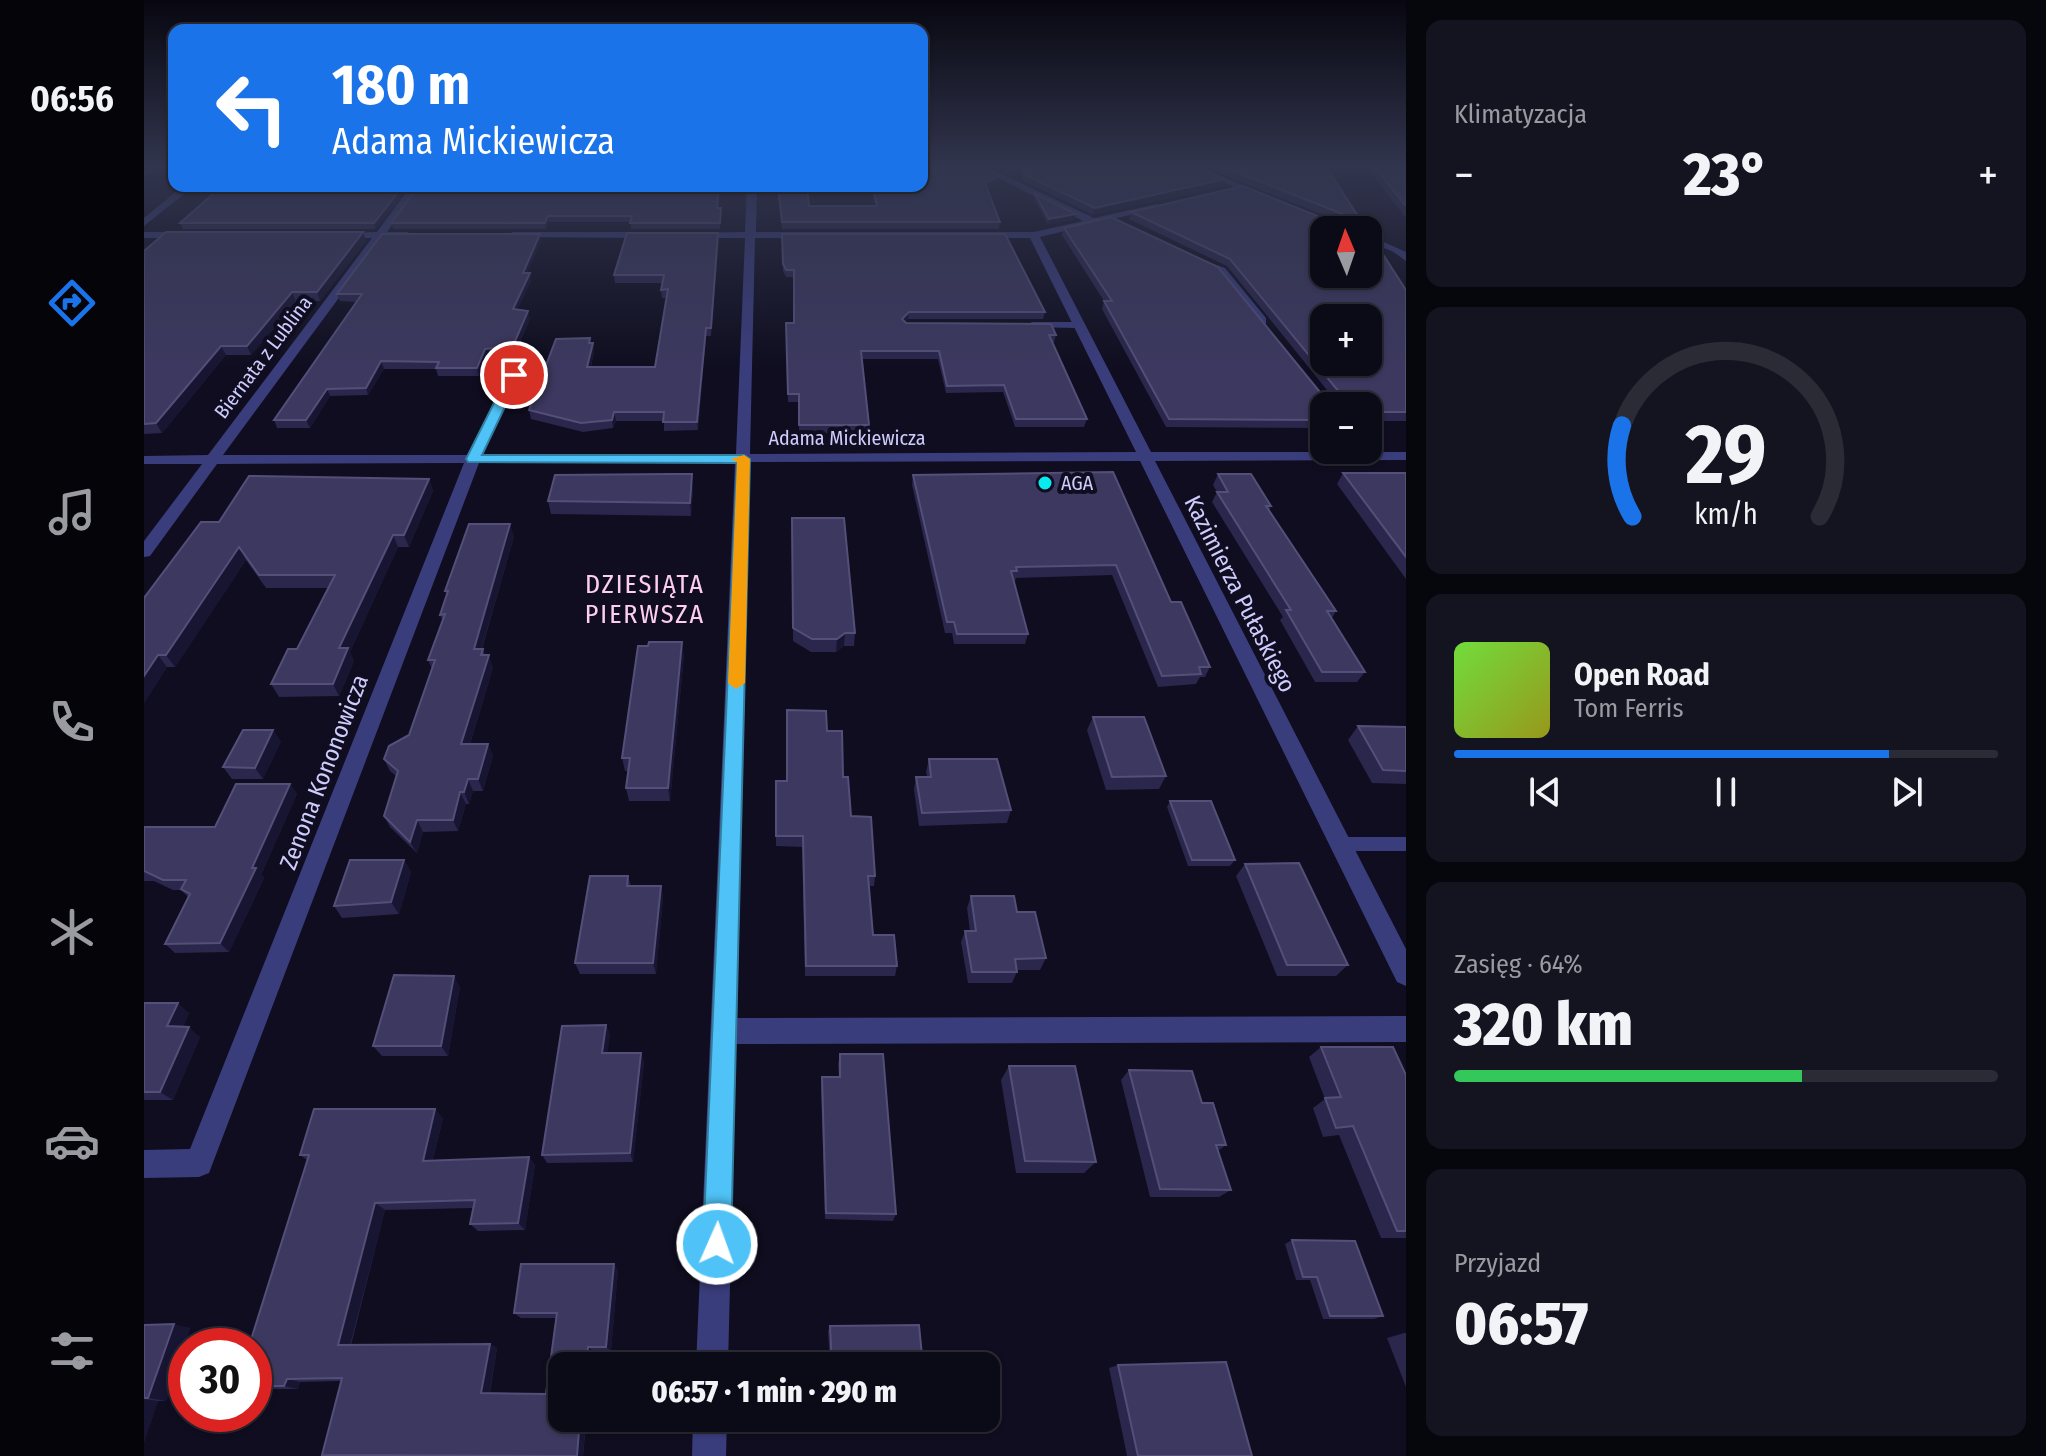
<!DOCTYPE html>
<html lang="pl">
<meta charset="utf-8">
<style>
:root{--surface:#0b0a17;--page:#141320;--text:#f1f3f6;--muted:#9a9aa1;--line:#2b2b36;--accent:#1a73e8}
body{margin:0;font-family:"Fira Sans Condensed",sans-serif;background:var(--page);color:var(--text);height:100vh;display:flex;flex-direction:column;font-size:30px;white-space:nowrap}
*{box-sizing:border-box;margin:0}
p{font-size:26px;color:var(--muted)}
.icon{flex:none;width:44px;height:44px;fill:none;stroke:currentColor;stroke-width:2;stroke-linecap:round;stroke-linejoin:round}
.map{position:relative;flex:1;overflow:hidden}
.panel{display:flex;flex-direction:column;gap:20px;padding:20px;background:#06060d;width:640px}
.panel>*{flex:none}
.top-card{position:absolute;left:24px;top:24px;width:760px;height:168px;border-radius:16px;box-shadow:0 2px 6px #0004,0 0 0 2px var(--line);background:#1a73e8;color:#fff;overflow:hidden}
.needle{width:52px;rotate:358deg}
.controls{position:absolute;left:1166px;top:216px;display:grid;gap:16px}
.controls a{display:grid;place-items:center;width:72px;height:72px;border-radius:16px;background:var(--surface);box-shadow:0 2px 6px #0004,0 0 0 2px var(--line);font-size:40px}
.speed{position:absolute;left:24px;top:1328px;display:flex;gap:16px;font-size:40px;font-weight:700;text-align:center}
.speed>*{display:grid;place-content:center;width:104px;height:104px;border-radius:50%;background:var(--surface);box-shadow:0 2px 6px #0004,0 0 0 2px var(--line);line-height:1}
.speed .limit{border:12px solid #d22;background:#fff;color:#111}
.pin{position:absolute;display:grid;place-items:center;width:68px;height:68px;color:#fff;margin:-34px;border:4px solid #fff;border-radius:50%;box-shadow:0 2px 8px #0007}
.me{position:absolute;width:88px;margin:-44px;rotate:2deg;stroke-linejoin:round;filter:drop-shadow(0 0 6px #0008)}
.turn{display:flex;align-items:center;gap:28px;height:168px;padding:0 32px;font-size:36px}
.turn .icon{width:104px;height:104px;stroke-width:2.5}
.turn b{display:block;font-size:56px;line-height:68px}
.big{font-size:60px;font-weight:800;line-height:1.1}
.panel .widget{flex:1;display:flex;flex-direction:column;justify-content:center;gap:12px;min-width:0;padding:0 28px;border-radius:16px;background:var(--page)}
.panel .dial{align-items:center;gap:0}
.dial svg{height:208px;overflow:visible;fill:none;stroke:var(--line);stroke-width:7;stroke-linecap:round;text-anchor:middle}
.dial text{fill:var(--text);stroke:none}
.song{display:flex;align-items:center;gap:24px}
.cover{width:96px;height:96px;border-radius:12px;background:linear-gradient(135deg,hsl(100 70% 55%),hsl(60 70% 35%))}
.played{height:8px;border-radius:4px;background:linear-gradient(90deg,var(--accent) 80%,var(--line) 80%)}
.keys{display:flex;justify-content:space-around;direction:ltr}
.heat{display:flex;justify-content:space-between;align-items:center;font-size:44px;direction:ltr}
.charge{height:12px;border-radius:6px;background:linear-gradient(90deg,#34c759 64%,var(--line) 0)}
.trip{position:absolute;left:404px;top:1352px;width:452px;height:80px;border-radius:16px;background:var(--surface);box-shadow:0 2px 6px #0004,0 0 0 2px var(--line);font-weight:800;line-height:80px;text-align:center}
main{display:flex;flex:1;min-height:0}
.dock{display:flex;flex-direction:column;width:144px;justify-content:space-around;align-items:center;background:#040409;color:var(--muted)}
.dock .icon{width:56px;height:56px}
.dock .current{color:var(--accent)}
.dock b{font-size:36px;color:var(--text)}
.map>svg:first-child{display:block}
.lines{fill:none;stroke-linecap:round;stroke-linejoin:round}
.lane{fill:#3a3d7c;fill-rule:evenodd}
.street{fill:#3a3d7c;fill-rule:evenodd}
.wall{fill:#2a264c}
.shaded-wall{fill:#181532}
.building{fill:#3c385f;stroke:#534f78;stroke-width:2;fill-rule:evenodd}
.route{fill:#4fc3f7;stroke:#337fa1;stroke-width:2}
.slow{fill:#f59e0b}
.poi-dot{fill:#08eaed;stroke:#0f0d1f;stroke-width:3}
.labels{text-anchor:middle;stroke-width:8;stroke-linejoin:round;paint-order:stroke}
.far-street-label{font-size:20px;fill:#ceccfd;stroke:#0f0d1f}
.far-poi-label{font-size:20px;fill:#ceccfd;stroke:#0f0d1f;text-anchor:start}
.street-label{font-size:24px;fill:#ceccfd;stroke:#0f0d1f}
.neighbourhood-label{font-size:26px;letter-spacing:2px;fill:#fdcef0;stroke:#0f0d1f}
</style>
<main>
<nav class="dock">
<b>06:56</b>
<svg class="icon current" aria-label="directions" viewBox="0 0 24 24"><path d="M12 3l9 9-9 9-9-9zM9 14v-3h6M13 9l2 2-2 2"/></svg>
<svg class="icon" aria-label="music" viewBox="0 0 24 24"><path d="M9 18V5l10-2v13"/><circle cx="6" cy="18" r="3"/><circle cx="16" cy="16" r="3"/></svg>
<svg class="icon" aria-label="phone" viewBox="0 0 24 24"><path d="M5 4h4l2 5-3 2q2 4 5 5l2-3 5 2v4C11 20 4 13 5 4z"/></svg>
<svg class="icon" aria-label="climate" viewBox="0 0 24 24"><path d="M12 3v18M4 7l16 10M4 17L20 7"/></svg>
<svg class="icon" aria-label="car" viewBox="0 0 24 24"><path d="M5 17H2v-5l4-1 3-4h7l3 4 3 1v5h-3M9 17h6M6 11h13"/><circle cx="7" cy="17" r="2"/><circle cx="17" cy="17" r="2"/></svg>
<svg class="icon" aria-label="filters" viewBox="0 0 24 24"><path d="M4 7h16M4 17h16"/><circle cx="9" cy="7" r="2"/><circle cx="15" cy="17" r="2"/></svg>
</nav>
<div class="map">
<svg width="1262" height="1456" viewBox="0 0 1262 1456">
<rect width="100%" height="100%" fill="#0f0d1f"/>
<g class="lines">
<path class="lane" d="M11 165H17L0 177V172Z
M888 322H933L937 325 933 328 885 327 884 325Z
M1195 837H1262V851H1195L1189 849 1187 844 1189 839Z"/>
<path class="street" d="M829 165H839L950 218 1013 204 1018 207 896 237 1007 452H1262V460L1011 461 1262 949V986L1253 982 996 461 606 462 593 1018 1262 1016V1042L592 1044 584 1366H552L591 463H335L65 1173 55 1177 0 1178V1150L46 1149 320 463 73 464 6 556 0 557V541L58 464H0V456L64 455 228 238H196L192 233 233 232 267 186H277L243 232H264L268 237 239 238 79 455H324L375 351 381 347 387 351 338 455 592 454 601 238H548L544 233 601 232 603 186H613L612 232H890L939 221ZM611 238H886L992 452 606 454Z
M1038 165H1049L1125 196 1117 198Z
M39 186H50L0 226V218Z
M0 232H44L49 235 44 238H0Z
M368 232H508L513 235 508 238 364 237Z
M1224 235 1262 252V261L1248 251 1224 242Z
M1049 257 1081 268 1122 318V324H1114L1073 272 1049 261Z
M549 1418H583L582 1456H548Z"/>
</g>
<path class="wall" d="M845 165H1049L1078 186 949 215 880 181 875 172 868 176Z
M1055 165H1181L1262 290V421H1224V406H1180V428L1022 427 958 309 960 301 918 235 920 228 1184 402 1191 400 1083 266 985 219 987 212 1207 226Z
M1221 165H1262V218Z
M856 182 843 189 856 222 855 229H638L633 186H663L665 206H731L727 186H778Z
M265 186 231 229H39L36 223Z
M891 194 932 214 930 220 904 224 890 199Z
M574 208 577 214 576 229H487V222H405L402 229H249L247 223Z
M574 233 567 336H562L554 430 520 431V421H472L469 428 439 432 387 419 385 410 447 343H449L450 352 447 367H511L522 298H518L517 290 518 283H471L470 275Z
M638 234 901 312 899 319H764L761 322 912 335 910 342 908 343 943 419 940 427H871L859 392 802 393 794 359H718L725 425V433H655V402H644L642 323H650L649 277H642L639 271Z
M222 241 176 301H152L107 355H82L18 433 0 434V251Z
M397 241 383 273 387 281 373 310 386 319 371 353 343 357 335 376H294L292 369H240L224 395 186 396 166 428H133L130 420 213 302 196 301 193 294Z
M969 472 1027 602 1066 667 1061 677H1056L1052 684 1014 687 968 575 872 578 871 581H870L884 634 881 644H810L808 633H801L768 485 769 475Z
M1199 473H1262V579L1193 484Z
M1074 474 1127 506 1125 511 1192 611 1188 618 1221 672 1213 682H1171L1136 620 1139 617 1068 502 1073 492 1069 485Z
M285 479 289 491 265 547H254L206 652 210 661 195 696 135 697 127 684 153 649 184 588H122L102 560 31 667H23L0 703V598L75 522Z
M549 487 547 516 407 514 404 501Z
M648 518 711 633 710 646H700L692 652H667L649 641Z
M370 536 338 649H339L341 655 349 668 326 744H344L349 756 339 791H329L325 804H322L314 831 279 832 273 853 246 827 240 816 252 776 246 771 240 759 265 735 288 669 284 660 299 622 296 615 303 595 301 591Z
M540 655 526 801H485L482 788 484 771H481L478 758Z
M949 717 1022 776 1015 789 962 790 943 730Z
M1214 726 1262 727V784L1228 783 1204 740Z
M683 731 699 777 707 816 731 876 730 886H725L729 935 753 966 751 976H661L658 847 632 846V781H643Z
M137 741 119 779H88L79 767Z
M785 759 867 810 863 823 775 826 770 790 772 777H783L782 772Z
M146 784 153 794 117 875 120 878 85 952 31 953 21 944 44 897 37 890H29L10 881H0V827H71Z
M1026 801 1091 860 1086 866H1044L1023 807Z
M260 860 267 872 255 914 198 918 190 906Z
M1101 864 1204 965 1192 976H1133L1092 876Z
M484 876 487 886H517L519 898 512 974H436L431 963Z
M827 896 873 912 902 958 896 970H873V972L868 983H824L817 942 821 931H826L823 908Z
M316 987 304 1056H238L229 1046Z
M0 1003 45 1013 39 1027 56 1037 29 1100H0Z
M462 1025 466 1035 463 1053H497L500 1063 489 1162 403 1163 398 1155Z
M1177 1047 1262 1075V1238H1237L1195 1135 1179 1137 1169 1108 1181 1099 1165 1057Z
M696 1054 752 1214 749 1221 681 1219 677 1086 678 1077H695L694 1064Z
M865 1066 952 1162 940 1173H872L857 1080Z
M985 1070 1058 1103 1082 1145 1074 1151 1087 1190 1075 1197H1006L977 1080Z
M299 1118 289 1160 385 1157 391 1165 381 1230 334 1231 326 1224 329 1208 241 1210 207 1345 346 1344 353 1348 346 1393 402 1394 412 1318H377L370 1313 474 1270 467 1351H449L439 1456 178 1455 197 1381 156 1382 154 1389H110V1346L163 1160 156 1155Z
M1148 1240 1239 1316 1230 1319H1179L1166 1280H1152L1141 1244Z
M0 1325 46 1328 22 1401H14L0 1442Z
M686 1326 779 1366H686L684 1331Z
M1260 1333H1262V1387L1243 1338Z
M974 1365 1108 1456H983L965 1368Z
M700 1418H784L785 1420 780 1423 700 1424Z"/>
<path class="shaded-wall" d="M876 166 875 172 868 176 869 169Z
M857 175 856 182 840 190 841 183Z
M1081 179 1078 186 949 215 951 208Z
M259 186H265L231 229 230 223Z
M932 214 930 220 904 224 905 219Z
M404 216 405 222 402 229 401 223Z
M219 232 222 241 176 301 173 292Z
M574 233 575 241 567 336V328Z
M396 234 397 241 380 281 379 273Z
M386 273 387 281 370 317 369 309Z
M148 292 152 301 107 355 103 346Z
M384 311 386 319 371 353 343 357 335 376 333 368 341 349Z
M765 312 764 319 757 326 758 319Z
M562 328V336L554 430 553 422Z
M449 343 450 352 445 376 443 367Z
M77 346 82 355 18 433 12 423Z
M237 361 240 369 224 395 222 388Z
M183 389 186 396 166 428 162 420Z
M470 412 472 421 469 428 468 420Z
M548 474 549 487 547 516 546 503Z
M285 479 289 491 265 547 260 535Z
M366 524 370 536 334 661 330 649Z
M249 535 254 547 206 652 210 661 195 696 189 684 195 648Z
M95 547 102 560 31 667 22 655Z
M701 633 700 646 692 652 693 639Z
M538 642 540 655 526 801 524 788Z
M14 655 23 667 0 703V676Z
M345 655 349 668 322 756 317 744Z
M129 730 137 741 119 779 111 768Z
M344 744 349 756 339 791 334 779Z
M324 779 329 791 325 804 320 792Z
M146 784 153 794 117 875 120 878 85 952 76 943Z
M316 792 322 804 314 831 309 820Z
M273 820 279 832 273 853 266 842Z
M260 860 267 872 255 914 247 902Z
M517 886 519 898 512 974 509 963Z
M310 976 316 987 304 1056 297 1046Z
M34 1003 45 1013 35 1036 23 1026Z
M462 1025 466 1035 462 1063 458 1053Z
M45 1027 56 1037 29 1100 16 1092Z
M497 1053 500 1063 489 1162 486 1153Z
M291 1109 299 1118 287 1169 279 1161Z
M385 1157 391 1165 381 1230 374 1223Z
M231 1203 241 1210 205 1349 194 1345Z
M470 1264 474 1270 467 1351 462 1347Z
M30 1324 46 1328 22 1401 4 1398Z
M346 1344 353 1348 345 1396 337 1393Z
M444 1347 449 1351 447 1366H442Z
M143 1379 156 1382 154 1389 140 1386Z
M0 1399 14 1401 0 1442Z
M436 1418H442L439 1456H433Z"/>
<path class="building" d="M778 165H836L857 175 841 183 856 222H638L634 186H663L665 206H733L729 186H778Z
M860 165H1049L1081 179 951 208 881 175 876 166 869 169Z
M1074 165H1181L1223 230H1180V274H1224V231L1262 290V412H1224V406H1180V420L1025 419 960 301H968L920 228 967 217 1074 267 1184 402 1200 398 1086 259 987 212 1099 186 1198 226H1213L1214 220ZM1180 318H1224V362H1180Z
M1229 165H1262V206Z
M78 186H259L230 223H36Z
M275 186H575L573 208H577L576 223H486L488 216H404L401 223H247Z
M891 194 932 214 905 219Z
M22 232H219L173 292H148L103 346H77L12 423 0 424V251Z
M483 233H574L567 328H562L553 422H519L520 412H470L468 420 437 423 385 410 412 339 446 338 445 343H449L443 367H511L524 289 517 290 520 275H470Z
M238 234H396L379 273H386L369 309 384 311 369 346 341 349 333 368H292L295 362 237 361 222 388 183 389 162 420H130L218 294H193Z
M638 234H861L901 312H765L758 319 762 323 907 324 912 335H905L943 419H872L860 385 803 386 795 351H717L725 425H655V394H644L642 323H650V270H642L639 264Z
M969 472 1027 602H1037L1066 667H1055L1057 674 1018 676 972 565 872 567 873 571H867L884 634H813L810 622H803L769 475Z
M1199 473H1262V557Z
M526 474H548L546 503 404 501 411 475Z
M1074 474H1107L1127 506H1122L1192 611H1183L1221 672H1178L1142 610H1147L1073 492H1084Z
M105 476 285 479 260 535H249L195 648H204L189 684H127L144 649H153L191 575H115L95 547 22 655H14L0 676V598L57 522H75Z
M648 518H700L711 633H701L693 639H668L649 628Z
M325 524H366L330 649H339L337 655H345L317 744H344L334 779H324L320 792H316L309 820H273L266 842 240 816 254 771 240 759 245 746 265 735 291 660H284L301 614 296 615 304 591H301Z
M505 642H538L524 788H482L486 758H478L494 646H504Z
M643 710 682 711 683 731H698L699 777H704L707 816 727 817 731 876H724L729 935H750L753 966H662L659 836H632V781H643Z
M949 717H1000L1022 776 968 777Z
M1214 726 1262 727V771L1239 770Z
M99 730H129L111 768 79 767Z
M785 759H853L867 810 778 813 772 777H787Z
M92 784H146L108 868H112L76 943 21 944 46 894 37 889 42 880H19L0 871V827H71Z
M1026 801H1067L1091 860H1048Z
M206 860H260L247 902 190 906Z
M1155 863 1204 965H1143L1101 864Z
M446 876H484L483 886H517L509 963H431Z
M827 896H870L873 912H891L902 958 871 959 873 972H828L821 931H832Z
M250 975 310 976 297 1046H229Z
M0 1003H34L23 1026 45 1027 16 1092H0Z
M462 1025 458 1053H497L486 1153 398 1155 418 1026Z
M1177 1047H1249L1262 1075V1231H1253L1209 1126 1192 1128 1181 1098 1197 1097Z
M696 1054H739L752 1214 682 1213 678 1077H696Z
M865 1066H931L952 1162 881 1161Z
M985 1070 1048 1071 1058 1103H1069L1082 1145H1072L1087 1190 1016 1189Z
M170 1109H291L279 1161 385 1157 374 1223 326 1224 331 1200 231 1203 194 1345 346 1344 337 1393 402 1394 413 1313H370L377 1264H470L462 1347H444L442 1366H418V1418H436L433 1456 178 1455 198 1378 143 1379 140 1386H110V1346H105L165 1155H156Z
M1148 1240 1211 1241 1239 1316H1186L1173 1277H1159Z
M30 1324 4 1398H0V1325Z
M775 1325 779 1366H688L686 1326Z
M1082 1362 1108 1456H994L974 1365Z
M702 1418H784L785 1420 702 1421Z"/>
<linearGradient id="sky" x2="0" y2="1"><stop stop-color="#080711"/><stop offset="0.45" stop-color="#31354d"/><stop offset="1" stop-color="#31354d" stop-opacity="0"/></linearGradient>
<rect width="1262" height="368" fill="url(#sky)"/>
<path class="route" d="M365 373 376 375 338 455H600L606 459 587 1244 583 1254 573 1258 563 1254 559 1244 593 463 324 462 322 459Z"/>
<path class="slow" d="M600 455 606 459 601 683 592 689 584 683 593 462 587 459Z"/>
<circle class="poi-dot" cx="901" cy="483" r="8"/>
<g class="labels">
<g class="far-street-label">
<text transform="translate(119 357) rotate(-53)" y="7">Biernata z Lublina</text>
<text x="703" y="445">Adama Mickiewicza</text>
</g>
<g class="far-poi-label">
<text x="917" y="490">AGA</text>
</g>
<g class="street-label">
<text transform="translate(1096 594) rotate(63)" y="8">Kazimierza Pułaskiego</text>
<text transform="translate(180 772) rotate(-69)" y="8">Zenona Kononowicza</text>
</g>
<g class="neighbourhood-label">
<text x="501" y="593">DZIESIĄTA<tspan x="501" dy="30">PIERWSZA</tspan></text>
</g>
</g>
</svg>
<div class="controls">
<a><svg class="needle" viewBox="-14 -14 28 28"><path d="M0-13l5 13h-10z" fill="#e53935"/><path d="M0 13l5-13h-10z" fill="#9a9aa1"/></svg></a>
<a>+</a>
<a>−</a>
</div>
<div class="speed"><div class="limit">30</div></div>
<div class="pin" style="left:370px;top:375px;background:#d93025"><svg class="icon" aria-label="arrive" viewBox="0 0 24 24"><path d="M6 21V4h12l-3 4 3 4H6"/></svg></div>
<svg class="me" style="left:573px;top:1244px" viewBox="-20 -20 40 40"><circle r="17" fill="#4fc3f7" stroke="#fff" stroke-width="3"/><path d="M0-11L8 9 0 5-8 9z" fill="#fff"/></svg>
<div class="trip">06:57 · 1 min · 290 m</div>
<div class="top-card">
<div class="turn"><svg class="icon" aria-label="left" viewBox="0 0 24 24"><path d="M17 20v-9H6M10 6l-5 5 5 5"/></svg><div><b>180 m</b>Adama Mickiewicza</div></div>
</div>
</div>
<section class="panel">
<div class="widget"><p>Klimatyzacja</p>
<div class="heat"><a>−</a><b class="big">23°</b><a>+</a></div>
</div>
<div class="widget dial"><svg viewBox="0 0 100 80">
<path d="M14 69A42 42 0 1 1 86 69"/>
<path d="M14 69A42 42 0 0 1 10 34" stroke="#1a73e8"/>
<text x="50" y="56" font-size="32" font-weight="700">29</text>
<text x="50" y="72" font-size="11">km/h</text>
</svg></div>
<div class="widget">
<div class="song"><i class="cover"></i><div><b>Open Road</b><p>Tom Ferris</p></div></div>
<div class="played"></div>
<div class="keys"><svg class="icon" aria-label="previous" viewBox="0 0 24 24"><path d="M18 5L8 12l10 7zM5 5v14"/></svg><svg class="icon" aria-label="pause" viewBox="0 0 24 24"><path d="M8 5v14M16 5v14"/></svg><svg class="icon" aria-label="next" viewBox="0 0 24 24"><path d="M6 5l10 7-10 7zM19 5v14"/></svg></div>
</div>
<div class="widget"><p>Zasięg · 64%</p><b class="big">320 km</b><div class="charge"></div></div>
<div class="widget"><p>Przyjazd</p><b class="big">06:57</b></div>
</section>
</main>
